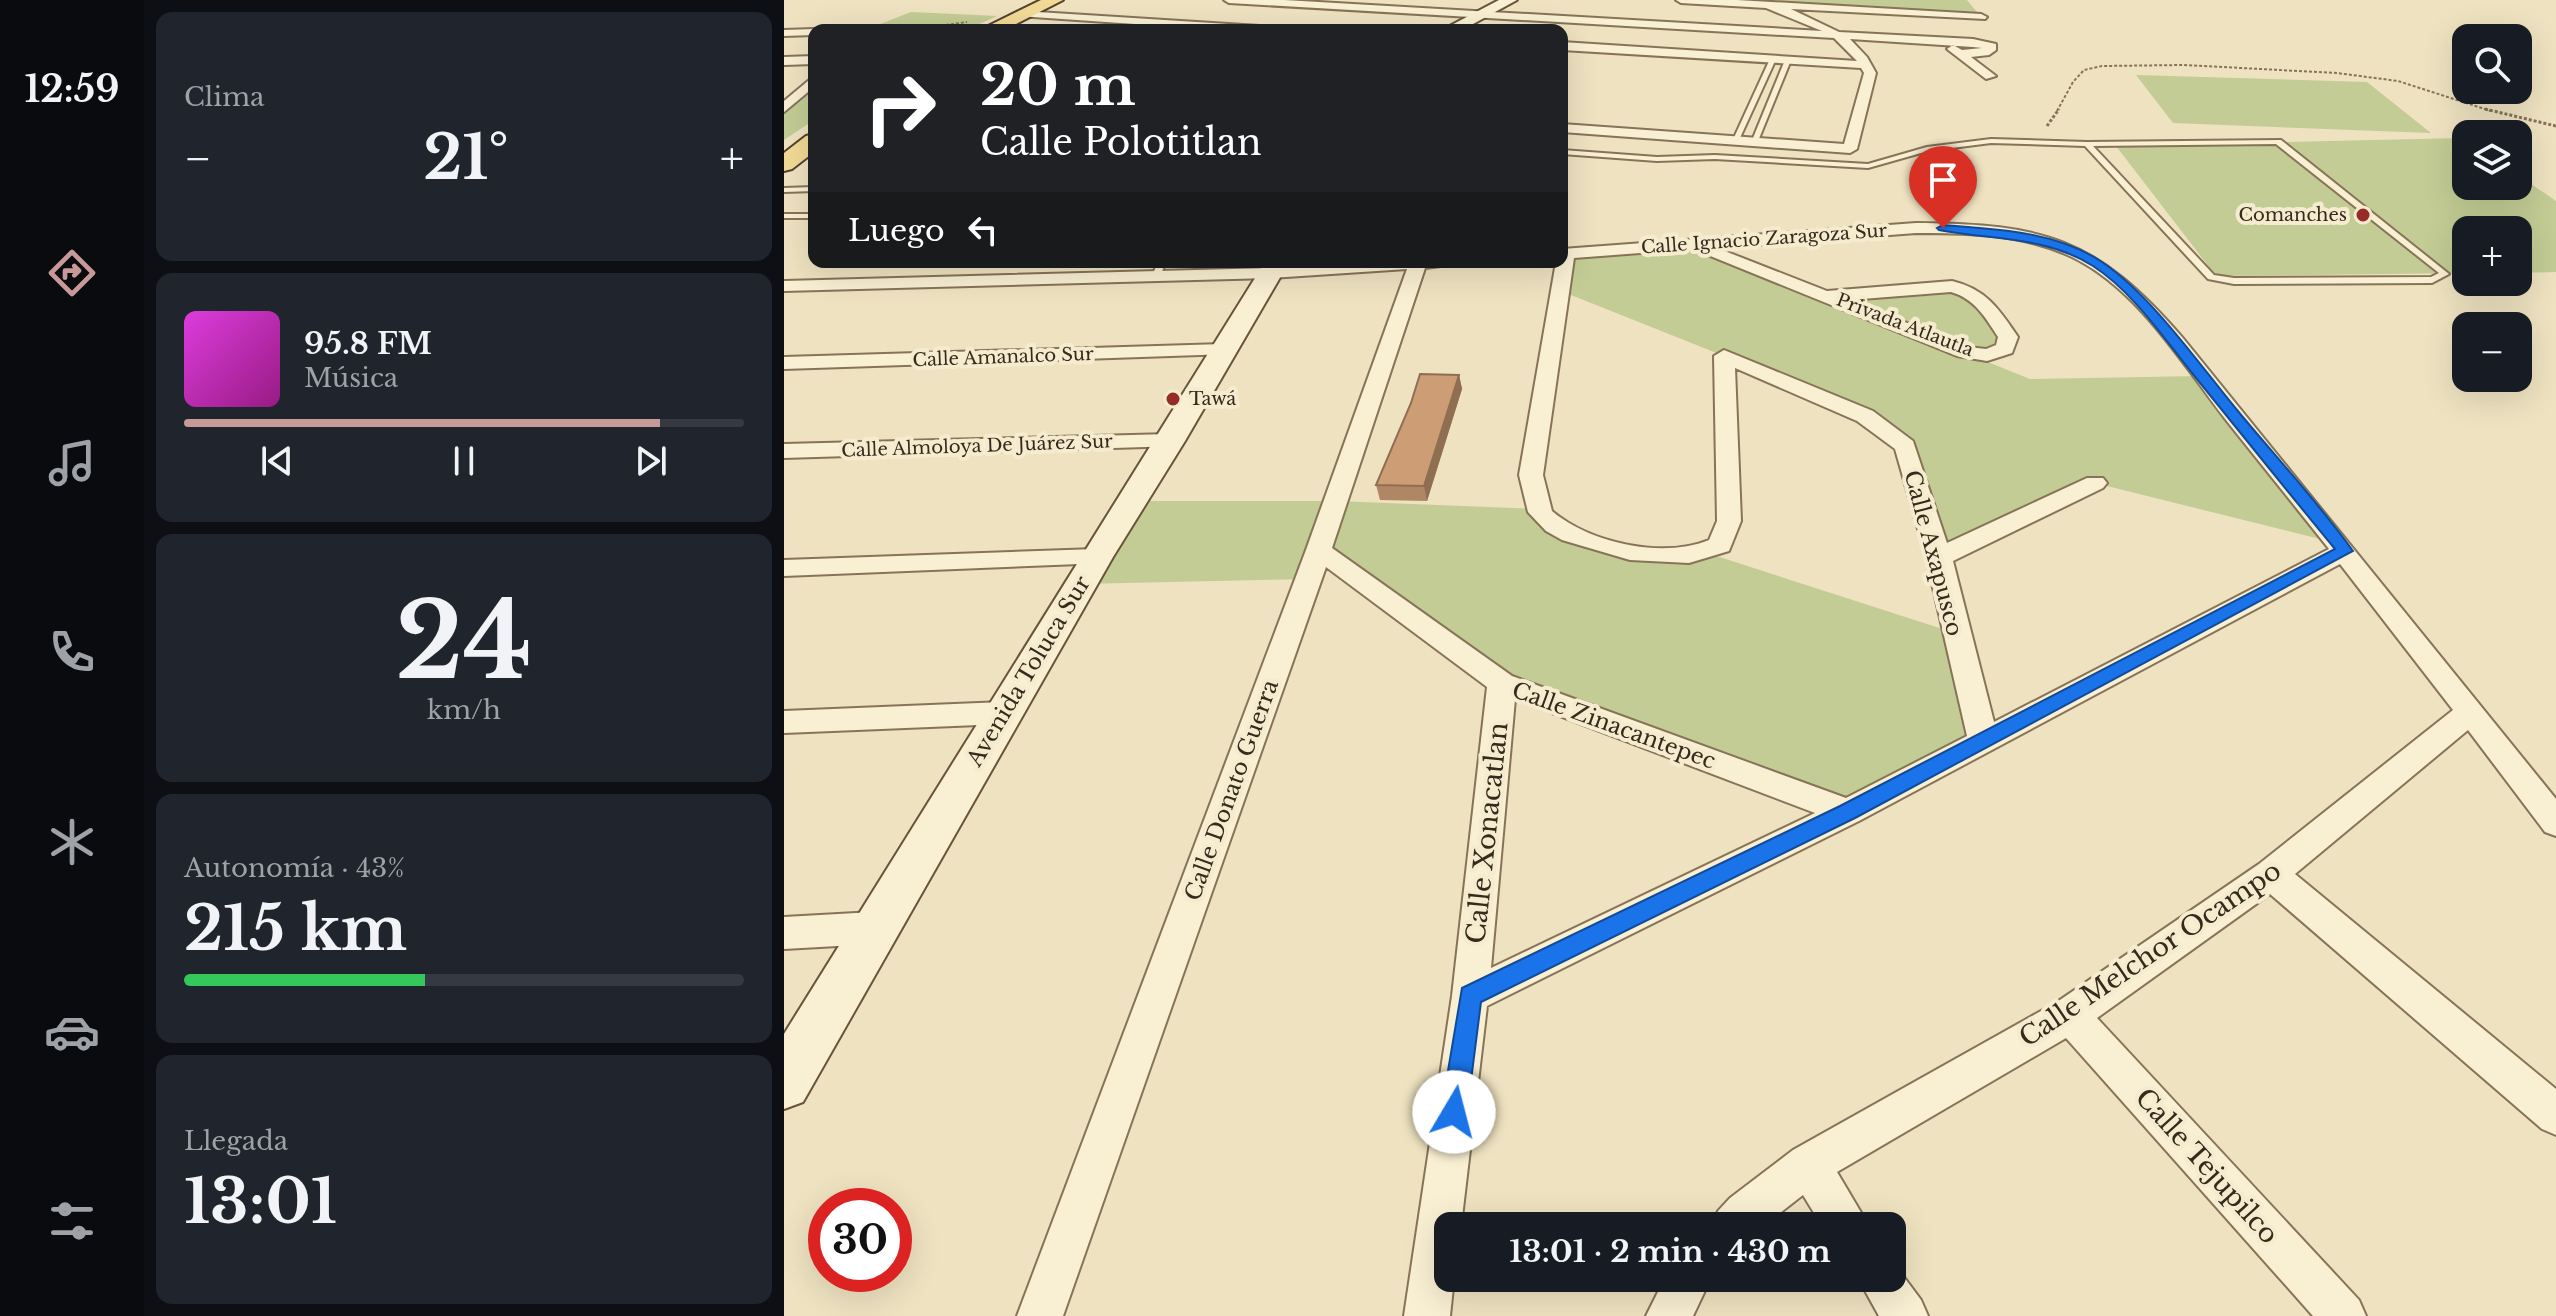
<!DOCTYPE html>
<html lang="es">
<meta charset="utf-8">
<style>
:root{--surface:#171b24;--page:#20242c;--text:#f1f3f6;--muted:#9ea1a6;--line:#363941;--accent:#c89999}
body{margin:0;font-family:"Libre Baskerville",serif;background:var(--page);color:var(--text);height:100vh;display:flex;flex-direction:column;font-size:30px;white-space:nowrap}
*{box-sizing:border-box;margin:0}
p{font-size:26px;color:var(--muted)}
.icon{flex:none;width:44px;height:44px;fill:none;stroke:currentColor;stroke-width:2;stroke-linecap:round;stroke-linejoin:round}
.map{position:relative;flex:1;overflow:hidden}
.details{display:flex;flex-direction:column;gap:12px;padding:12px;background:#0d0f14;width:640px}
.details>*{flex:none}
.guide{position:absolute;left:24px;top:24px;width:760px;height:244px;border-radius:16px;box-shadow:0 8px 32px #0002;background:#202124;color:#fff;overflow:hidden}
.buttons{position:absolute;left:1668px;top:24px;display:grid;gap:16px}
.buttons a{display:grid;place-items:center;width:80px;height:80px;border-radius:16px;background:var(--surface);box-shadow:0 8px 32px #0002;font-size:40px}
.speed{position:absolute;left:24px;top:1188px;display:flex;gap:16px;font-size:40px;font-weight:700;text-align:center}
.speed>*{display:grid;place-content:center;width:104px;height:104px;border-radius:50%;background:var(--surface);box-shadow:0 8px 32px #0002;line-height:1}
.speed .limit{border:12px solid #d22;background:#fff;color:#111}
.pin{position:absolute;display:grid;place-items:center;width:68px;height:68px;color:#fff;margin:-82px -34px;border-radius:50% 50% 50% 0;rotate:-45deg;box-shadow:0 0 8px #0007}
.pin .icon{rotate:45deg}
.me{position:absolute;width:88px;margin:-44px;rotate:8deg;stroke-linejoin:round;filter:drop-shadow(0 0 6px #0008)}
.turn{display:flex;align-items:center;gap:28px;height:168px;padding:0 40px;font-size:36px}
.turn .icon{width:104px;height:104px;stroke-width:2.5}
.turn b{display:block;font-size:56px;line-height:68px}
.then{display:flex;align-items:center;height:76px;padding:0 40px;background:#0003;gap:16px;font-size:30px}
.big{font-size:60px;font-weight:800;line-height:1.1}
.details .tile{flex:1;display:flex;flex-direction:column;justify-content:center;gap:12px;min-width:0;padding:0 28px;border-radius:16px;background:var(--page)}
.details .dial{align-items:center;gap:0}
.dial b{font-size:104px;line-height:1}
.song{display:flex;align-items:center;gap:24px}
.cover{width:96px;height:96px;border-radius:12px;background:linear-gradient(135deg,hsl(300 70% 55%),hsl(310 70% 35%))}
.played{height:8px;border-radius:4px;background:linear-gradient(90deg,var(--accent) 85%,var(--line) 85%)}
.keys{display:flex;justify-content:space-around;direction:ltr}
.heat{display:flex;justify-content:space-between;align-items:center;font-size:44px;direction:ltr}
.charge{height:12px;border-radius:6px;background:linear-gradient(90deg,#34c759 43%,var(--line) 0)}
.trip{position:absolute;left:650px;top:1212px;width:472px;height:80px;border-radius:16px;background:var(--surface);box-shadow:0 8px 32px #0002;font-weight:800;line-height:80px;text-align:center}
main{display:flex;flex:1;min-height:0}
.tab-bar{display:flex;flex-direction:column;width:144px;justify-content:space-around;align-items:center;background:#090b0e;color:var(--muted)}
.tab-bar .icon{width:56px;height:56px}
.tab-bar .on{color:var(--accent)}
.tab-bar b{font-size:36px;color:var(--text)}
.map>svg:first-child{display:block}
.green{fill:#c3cc94}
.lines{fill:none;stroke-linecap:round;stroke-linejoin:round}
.lane-casing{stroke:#877358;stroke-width:4}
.street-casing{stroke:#877358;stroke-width:4}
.secondary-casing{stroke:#69543b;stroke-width:4}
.primary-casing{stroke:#54412c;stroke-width:4}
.path-far1{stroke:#877358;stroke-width:2;stroke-dasharray:3 2;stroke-linecap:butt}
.path{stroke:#877358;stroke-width:3;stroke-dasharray:3 2;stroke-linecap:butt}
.lane{fill:#f9efd3;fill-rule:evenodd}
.street{fill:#f9efd3;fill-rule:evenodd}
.secondary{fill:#f9efd3;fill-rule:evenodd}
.primary{fill:#f2da96;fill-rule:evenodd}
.wall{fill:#b08765}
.shaded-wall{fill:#906e52}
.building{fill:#cd9d75;stroke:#906e52;stroke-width:2}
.route{fill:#1a73e8;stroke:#114b97;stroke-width:2}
.poi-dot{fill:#972b27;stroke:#f5eccf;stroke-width:3}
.labels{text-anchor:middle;stroke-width:8;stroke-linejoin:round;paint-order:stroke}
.far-poi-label{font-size:18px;fill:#362a1c;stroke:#f5eccf;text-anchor:end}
.far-street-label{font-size:18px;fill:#362a1c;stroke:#f5eccf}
.street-label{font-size:22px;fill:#362a1c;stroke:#f5eccf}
.near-street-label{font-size:26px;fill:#362a1c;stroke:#f5eccf}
</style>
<main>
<nav class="tab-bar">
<b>12:59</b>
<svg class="icon on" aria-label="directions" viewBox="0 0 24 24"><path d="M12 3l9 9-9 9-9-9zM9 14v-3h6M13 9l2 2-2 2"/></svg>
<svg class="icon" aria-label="music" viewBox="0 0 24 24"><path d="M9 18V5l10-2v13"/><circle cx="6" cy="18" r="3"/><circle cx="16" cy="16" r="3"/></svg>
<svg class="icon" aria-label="phone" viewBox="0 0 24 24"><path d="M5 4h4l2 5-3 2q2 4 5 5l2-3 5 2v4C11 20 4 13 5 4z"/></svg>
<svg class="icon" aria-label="climate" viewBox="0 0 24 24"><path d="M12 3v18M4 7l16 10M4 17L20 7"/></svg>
<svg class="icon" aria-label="car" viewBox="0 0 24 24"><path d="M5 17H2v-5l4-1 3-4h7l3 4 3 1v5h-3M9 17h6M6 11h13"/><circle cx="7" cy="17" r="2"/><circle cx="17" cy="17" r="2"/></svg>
<svg class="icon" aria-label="filters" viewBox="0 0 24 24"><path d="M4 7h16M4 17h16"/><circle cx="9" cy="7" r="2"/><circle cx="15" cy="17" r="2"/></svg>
</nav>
<section class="details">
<div class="tile"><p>Clima</p>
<div class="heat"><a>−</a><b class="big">21°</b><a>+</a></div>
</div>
<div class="tile">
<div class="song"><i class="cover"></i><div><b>95.8 FM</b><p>Música</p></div></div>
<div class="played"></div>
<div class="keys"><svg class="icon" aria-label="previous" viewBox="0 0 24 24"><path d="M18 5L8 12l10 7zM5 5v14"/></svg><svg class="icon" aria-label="pause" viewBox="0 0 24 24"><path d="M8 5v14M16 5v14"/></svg><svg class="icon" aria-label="next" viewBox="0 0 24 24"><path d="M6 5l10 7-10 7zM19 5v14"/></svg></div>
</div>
<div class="tile dial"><b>24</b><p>km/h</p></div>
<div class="tile"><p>Autonomía · 43%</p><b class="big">215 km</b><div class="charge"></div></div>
<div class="tile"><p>Llegada</p><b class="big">13:01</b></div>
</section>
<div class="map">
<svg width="1772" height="1316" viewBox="0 0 1772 1316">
<rect width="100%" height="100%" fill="#eee2c0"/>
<path class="green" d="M897 0H1183L1197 17Z
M127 12 213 16 182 30H81Z
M1352 75 1583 82 1647 133 1389 123Z
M30 80V120L0 140V108Z
M1678 138 1682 140V186H1734V175L1772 201V272L1734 273V230H1682V273L1432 276 1332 146Z
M907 244 1044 296 1188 291 1221 349 1184 354 1246 379 1417 376 1564 546 1311 483 1155 557 1103 430 940 356 777 291 782 253Z
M347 501H552L755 509 813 544 920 552 1171 633 1199 740 1064 812 718 683 535 550 524 579 296 584Z"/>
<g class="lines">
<g class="lane-casing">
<path id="lane" d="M989 57 992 59 955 140 948 142 986 59Z
M1004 58 1007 60 974 141 967 143 1001 60Z
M1207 139 1303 142 1497 140 1665 274 1648 283 1450 284 1424 279 1301 146 1207 143 1144 151 1084 168 931 159 873 161 778 154V150L873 157 931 155 1084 164 1143 147ZM1492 144 1655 273 1647 277 1450 278 1430 275 1309 146Z
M30 187V191L0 192V188Z
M0 214H30V218H0Z
M374 262H382L376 276 372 279 368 276Z"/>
</g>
<g class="street-casing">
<path id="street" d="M440 0H500L1038 31 982 8 897 3 892 0H953L1197 14 1203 17 1201 19 1007 9 1055 32 1189 39 1212 44V50L1205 55 1187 57 1212 76 1202 79 1163 49 1169 45 1178 50 1198 48 1189 47 1066 39 1083 57 1092 73 1073 149 1066 153 778 132V124L1060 144 1080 73 1077 68 778 50V42L1073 61 1050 38 445 3Z
M238 11 493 27 499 30H439L234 16V12Z
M0 30 30 29 34 30H30V35L0 36Z
M30 56V64L0 65V57Z
M30 76V87L0 112V101Z
M1132 223C1261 224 1312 238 1398 337L1772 799V836L1761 832 1684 730 1511 874 1772 1089V1135L1758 1129 1486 894 1313 1018 1575 1300 1582 1316H1529L1282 1038 1053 1172 1085 1226H1038L1019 1195 979 1226H927L934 1211 946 1198 1009 1150 1273 1002 1475 864 1669 710 1556 564 1075 821 703 1006 677 1226H664V1278H670L666 1316H620L668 996 703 687 542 567 279 1316H233L522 550 623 269 487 278 0 291V281L487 268 572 262H660L657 266 641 268 548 548 728 676 1062 798 1183 736 1142 557 1111 449 1073 421 951 368 957 521 945 551 905 563 846 560 778 540 762 531 744 512 735 475 772 262H778V249ZM1132 233C1184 233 1240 234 1288 257 1354 289 1398 363 1442 420 1476 463 1511 506 1545 549L1210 722 1169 561 1319 488 1323 483 1319 478H1303L1163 543 1129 441 1089 411 940 350 930 356 933 521 925 540C878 559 806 543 768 511L759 475 790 258 909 249 1173 356 1203 361 1228 353 1234 337C1215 309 1202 289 1168 281L1043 291 933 248ZM1167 292C1191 299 1201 317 1214 337L1212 345 1202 349 1184 347 1065 300ZM731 699 1031 813 707 968Z
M439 344 449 350 446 354 0 369V357Z
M386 434 394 436 397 441 394 446 0 458V444Z
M312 549 321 551 325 557 321 563 0 576V560Z
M219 702 229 705 234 713 229 721 219 724 0 733V711Z
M90 912 102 917 108 928 102 939 90 944 0 949V917Z
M1108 1261 1137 1300 1144 1316H1095L1074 1278H1108Z
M881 1278H927L909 1316H862Z"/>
</g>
<g class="secondary-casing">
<path id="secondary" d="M715 0H733L678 30H658Z
M481 262H505L401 441 329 557 19 1102 0 1109V1034Z"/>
</g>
<g class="primary-casing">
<path id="primary" d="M257 0H279L220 30H196Z
M30 134V152L8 169 0 171V153L22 136Z"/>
</g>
<path class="path-far1" d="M162 25 183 22
M87 30 183 27
M1273 111 1289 82 1300 70 1318 66 1400 65 1553 73 1614 81 1707 111"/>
<path class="path" d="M1701 109 1772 126
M1263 126 1275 109"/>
<use href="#lane" class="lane"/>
<use href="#street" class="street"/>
<use href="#secondary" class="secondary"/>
<use href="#primary" class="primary"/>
</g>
<path class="wall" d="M675 375 678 389 643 501 596 500 592 485Z"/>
<path class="shaded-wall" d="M675 375 678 389 643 501 640 486Z"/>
<path class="building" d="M636 374 675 375 640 486 592 485 627 403Z"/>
<path class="route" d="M1159 225C1211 229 1272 231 1318 262 1367 295 1415 364 1453 410 1491 456 1534 502 1569 551L1071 818 697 1002 683 1112 680 1121 670 1125 661 1121 657 1112 678 988 1056 806 1551 549C1503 491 1456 432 1408 373 1379 337 1348 291 1309 266 1262 236 1207 240 1155 230L1153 228Z"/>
<g class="poi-dot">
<circle cx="1579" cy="215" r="8"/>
<circle cx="389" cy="399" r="8"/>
</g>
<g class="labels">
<g class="far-poi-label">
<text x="1563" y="221">Comanches</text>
<text x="405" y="405" text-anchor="start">Tawá</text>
</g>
<g class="far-street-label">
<text transform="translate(980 239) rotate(-4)" y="6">Calle Ignacio Zaragoza Sur</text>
<text transform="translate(1121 325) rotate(21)" y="6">Privada Atlautla</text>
<text transform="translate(219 357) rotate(-2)" y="6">Calle Amanalco Sur</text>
<text transform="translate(193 446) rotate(-2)" y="6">Calle Almoloya De Juárez Sur</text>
</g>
<g class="street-label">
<text transform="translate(1150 553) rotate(75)" y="8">Calle Axapusco</text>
<text transform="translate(244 671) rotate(-59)" y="8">Avenida Toluca Sur</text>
<text transform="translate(830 725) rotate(20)" y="8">Calle Zinacantepec</text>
<text transform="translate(447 790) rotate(-70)" y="8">Calle Donato Guerra</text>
</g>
<g class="near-street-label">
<text transform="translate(703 833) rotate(-84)" y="9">Calle Xonacatlan</text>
<text transform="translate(1366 954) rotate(-34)" y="9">Calle Melchor Ocampo</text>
<text transform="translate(1423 1166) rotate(48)" y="9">Calle Tejupilco</text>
</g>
</g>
</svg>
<div class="buttons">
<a><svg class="icon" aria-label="search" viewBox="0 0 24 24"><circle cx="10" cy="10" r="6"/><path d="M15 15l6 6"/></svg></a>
<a><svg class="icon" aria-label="layers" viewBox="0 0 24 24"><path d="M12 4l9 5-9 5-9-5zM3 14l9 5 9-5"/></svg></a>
<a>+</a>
<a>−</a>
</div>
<div class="speed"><div class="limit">30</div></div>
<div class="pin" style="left:1159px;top:228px;background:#d93025"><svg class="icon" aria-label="arrive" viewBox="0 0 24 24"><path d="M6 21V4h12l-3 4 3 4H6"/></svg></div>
<svg class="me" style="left:670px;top:1112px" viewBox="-20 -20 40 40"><circle r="19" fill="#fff"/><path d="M0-13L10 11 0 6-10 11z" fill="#1a73e8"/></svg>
<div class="trip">13:01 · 2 min · 430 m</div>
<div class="guide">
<div class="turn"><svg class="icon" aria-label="right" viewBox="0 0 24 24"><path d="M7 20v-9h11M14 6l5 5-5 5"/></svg><div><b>20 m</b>Calle Polotitlan</div></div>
<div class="then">Luego<svg class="icon" aria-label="left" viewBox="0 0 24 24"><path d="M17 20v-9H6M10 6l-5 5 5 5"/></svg></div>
</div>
</div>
</main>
